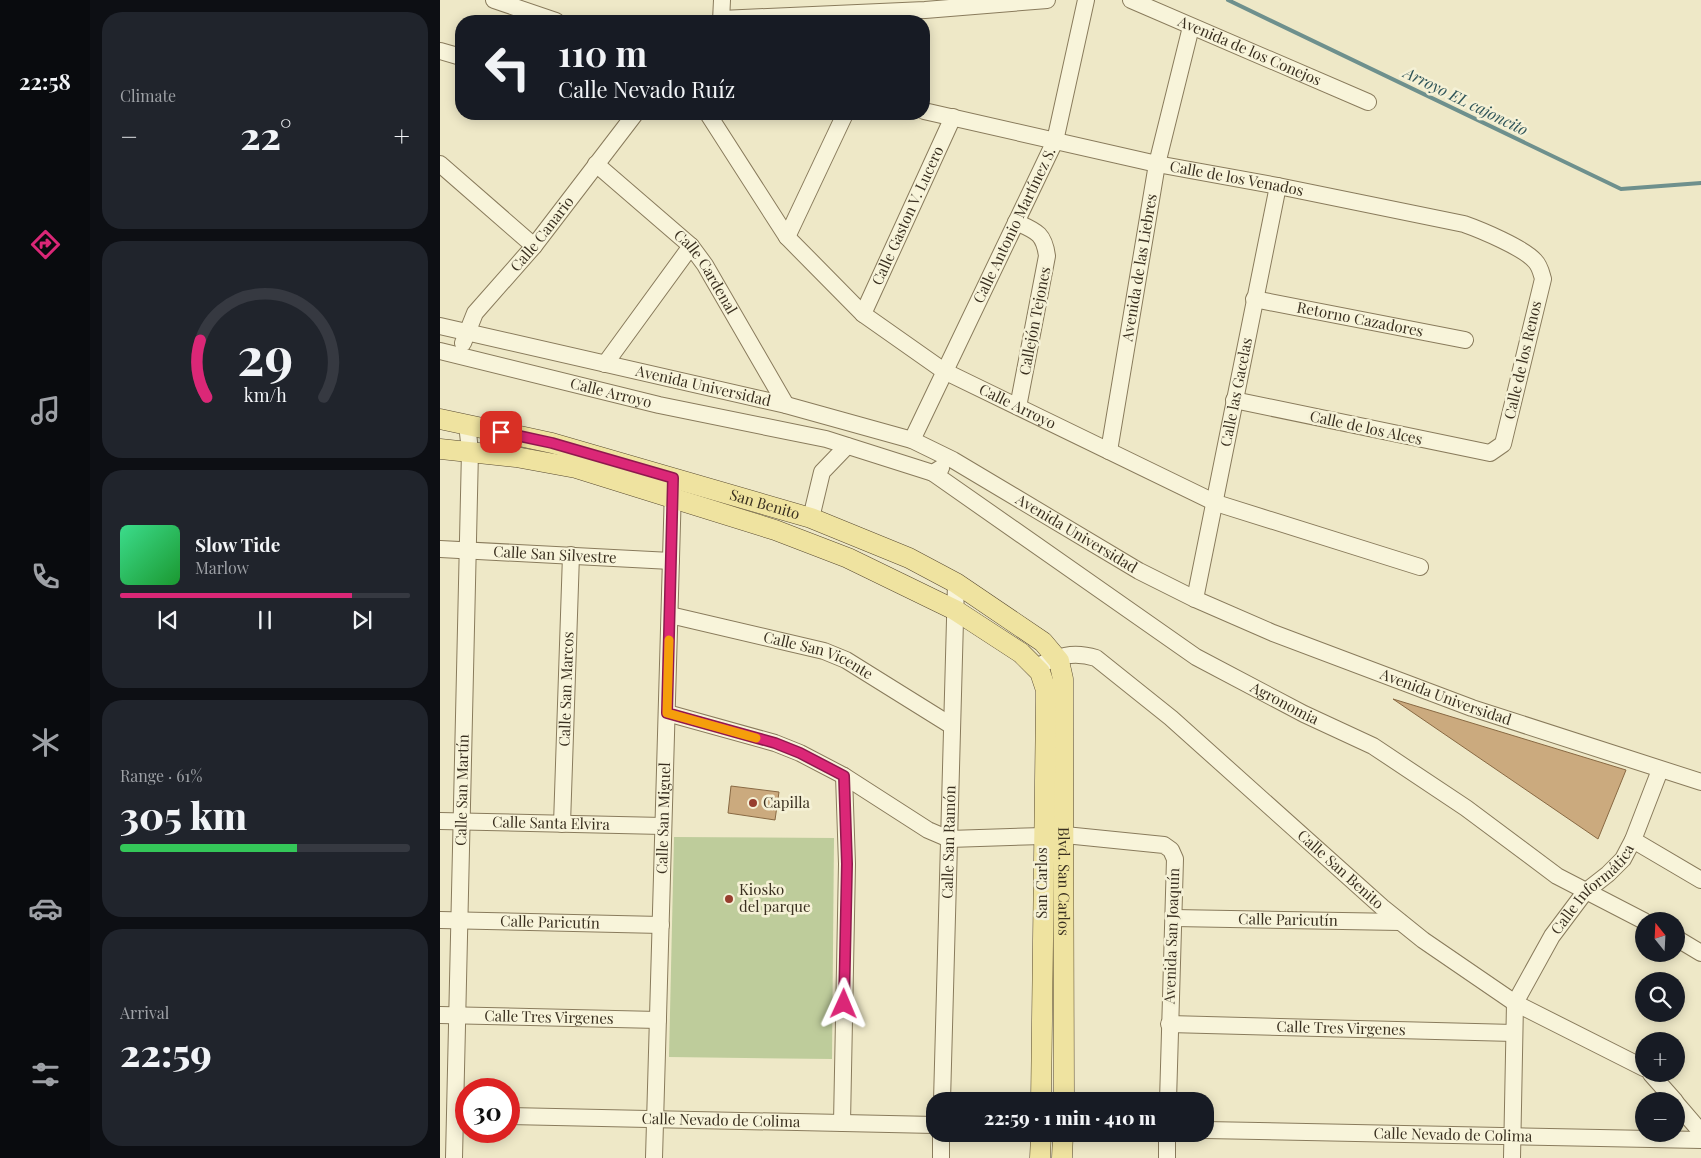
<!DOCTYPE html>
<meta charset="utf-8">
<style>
:root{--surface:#171b24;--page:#20242c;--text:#f1f3f6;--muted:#9ea1a6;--line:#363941;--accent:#db2777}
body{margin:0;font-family:"Playfair Display",serif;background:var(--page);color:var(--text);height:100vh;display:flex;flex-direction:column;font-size:19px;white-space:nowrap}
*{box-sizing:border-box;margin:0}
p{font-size:16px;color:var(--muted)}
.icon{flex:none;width:28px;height:28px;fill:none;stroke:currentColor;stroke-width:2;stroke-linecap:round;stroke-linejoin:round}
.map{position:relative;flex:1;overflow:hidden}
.drawer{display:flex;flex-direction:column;gap:12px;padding:12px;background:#0d0f14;width:350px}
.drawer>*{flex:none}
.top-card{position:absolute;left:15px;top:15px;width:475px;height:105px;border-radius:20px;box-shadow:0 2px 12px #0003;background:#171b24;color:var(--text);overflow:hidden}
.needle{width:32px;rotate:342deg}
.tools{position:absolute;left:1195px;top:912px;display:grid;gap:10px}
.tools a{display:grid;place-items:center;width:50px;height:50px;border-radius:50%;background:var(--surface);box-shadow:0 2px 12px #0003;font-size:25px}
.speed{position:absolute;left:15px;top:1078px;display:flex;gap:10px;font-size:25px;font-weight:700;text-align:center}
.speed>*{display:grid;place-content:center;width:65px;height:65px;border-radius:50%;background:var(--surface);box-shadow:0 2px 12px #0003;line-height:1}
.speed .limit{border:8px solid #d22;background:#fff;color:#111}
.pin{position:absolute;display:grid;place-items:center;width:42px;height:42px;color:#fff;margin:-21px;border-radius:10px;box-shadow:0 2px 8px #0006}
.me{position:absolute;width:55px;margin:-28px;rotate:1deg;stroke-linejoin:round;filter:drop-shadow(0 0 4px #0008)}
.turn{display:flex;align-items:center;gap:18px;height:105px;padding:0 20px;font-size:22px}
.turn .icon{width:65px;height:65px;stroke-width:2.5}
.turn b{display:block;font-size:35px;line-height:42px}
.big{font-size:38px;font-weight:800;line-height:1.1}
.drawer .card{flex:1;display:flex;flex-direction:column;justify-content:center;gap:8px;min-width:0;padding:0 18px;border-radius:20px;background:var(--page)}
.drawer .dial{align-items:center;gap:0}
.dial svg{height:130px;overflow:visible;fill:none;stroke:var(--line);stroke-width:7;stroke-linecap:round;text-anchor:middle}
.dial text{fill:var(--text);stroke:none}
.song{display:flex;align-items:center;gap:15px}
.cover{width:60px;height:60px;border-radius:8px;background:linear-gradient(135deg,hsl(150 70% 55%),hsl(130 70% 35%))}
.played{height:5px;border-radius:2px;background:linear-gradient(90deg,var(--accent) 80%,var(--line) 80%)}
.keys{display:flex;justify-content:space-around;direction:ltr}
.heat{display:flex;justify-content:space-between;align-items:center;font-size:28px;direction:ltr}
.charge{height:8px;border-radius:4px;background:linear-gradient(90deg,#34c759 61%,var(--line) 0)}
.trip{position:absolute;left:486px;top:1092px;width:288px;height:50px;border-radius:20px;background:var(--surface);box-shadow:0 2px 12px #0003;font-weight:800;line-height:50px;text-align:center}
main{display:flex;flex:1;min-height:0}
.dock{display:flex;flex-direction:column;width:90px;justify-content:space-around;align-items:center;background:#090b0e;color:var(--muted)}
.dock .icon{width:35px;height:35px}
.dock .active{color:var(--accent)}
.dock b{font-size:22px;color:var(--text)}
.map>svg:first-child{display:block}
.green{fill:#becc9b}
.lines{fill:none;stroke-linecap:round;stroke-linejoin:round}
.stream{stroke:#6e908d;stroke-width:4}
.building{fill:#cbaa7e;stroke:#886943}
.minor-casing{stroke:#897b5c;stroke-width:18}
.major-casing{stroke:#574930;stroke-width:21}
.minor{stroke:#f8f4da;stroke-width:16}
.major{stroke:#efe3a0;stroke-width:20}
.route-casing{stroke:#8e194d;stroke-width:12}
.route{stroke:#db2777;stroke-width:9}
.slow{stroke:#f59e0b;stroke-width:9}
.poi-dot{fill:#973e2e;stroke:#f5f1d6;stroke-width:2}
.labels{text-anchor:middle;stroke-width:5;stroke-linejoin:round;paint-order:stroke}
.street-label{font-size:15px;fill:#3a3020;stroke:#f5f1d6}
.poi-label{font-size:15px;fill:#3a3020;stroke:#f5f1d6;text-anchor:start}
.water-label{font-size:16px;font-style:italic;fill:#305559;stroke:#f5f1d6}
</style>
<main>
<nav class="dock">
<b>22:58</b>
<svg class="icon active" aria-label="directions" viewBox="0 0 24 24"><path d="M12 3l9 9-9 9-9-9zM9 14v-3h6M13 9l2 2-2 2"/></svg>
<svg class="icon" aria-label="music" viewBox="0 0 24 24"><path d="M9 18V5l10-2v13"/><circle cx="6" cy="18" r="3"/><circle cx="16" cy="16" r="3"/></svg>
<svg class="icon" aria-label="phone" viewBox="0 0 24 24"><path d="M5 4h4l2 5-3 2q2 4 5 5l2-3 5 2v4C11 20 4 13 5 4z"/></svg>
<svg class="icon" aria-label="climate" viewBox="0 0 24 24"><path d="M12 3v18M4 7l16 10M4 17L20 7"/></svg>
<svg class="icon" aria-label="car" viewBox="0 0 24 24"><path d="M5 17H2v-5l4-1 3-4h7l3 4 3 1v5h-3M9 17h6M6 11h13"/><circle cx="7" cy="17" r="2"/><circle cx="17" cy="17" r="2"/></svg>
<svg class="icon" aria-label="filters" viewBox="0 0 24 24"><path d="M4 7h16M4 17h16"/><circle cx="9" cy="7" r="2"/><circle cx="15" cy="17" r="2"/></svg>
</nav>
<section class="drawer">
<div class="card"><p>Climate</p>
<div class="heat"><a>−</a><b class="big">22°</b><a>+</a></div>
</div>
<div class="card dial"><svg viewBox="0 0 100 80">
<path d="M14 69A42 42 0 1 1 86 69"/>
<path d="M14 69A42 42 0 0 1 10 34" stroke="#db2777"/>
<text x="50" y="56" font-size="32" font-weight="700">29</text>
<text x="50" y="72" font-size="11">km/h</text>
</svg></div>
<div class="card">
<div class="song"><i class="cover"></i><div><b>Slow Tide</b><p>Marlow</p></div></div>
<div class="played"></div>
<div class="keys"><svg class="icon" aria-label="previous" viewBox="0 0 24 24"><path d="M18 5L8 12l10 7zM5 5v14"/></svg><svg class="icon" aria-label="pause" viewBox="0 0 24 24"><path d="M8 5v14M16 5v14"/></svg><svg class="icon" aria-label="next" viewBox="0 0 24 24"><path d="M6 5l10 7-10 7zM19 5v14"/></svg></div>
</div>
<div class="card"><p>Range · 61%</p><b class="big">305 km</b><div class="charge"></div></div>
<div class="card"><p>Arrival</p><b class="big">22:59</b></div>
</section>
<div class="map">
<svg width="1261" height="1158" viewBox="0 0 1261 1158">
<rect width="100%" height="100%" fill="#eee8c7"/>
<path class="green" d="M234 837 394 838 392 1059 229 1057Z"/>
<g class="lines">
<path class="stream" d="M788 0 1181 189 1261 183"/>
</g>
<path class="building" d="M953 699 1186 770 1158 839Z
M291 786 339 792 335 820 288 813Z"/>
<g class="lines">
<g class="minor-casing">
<g id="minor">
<path d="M54 0 116 21"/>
<path id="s1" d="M691 0 928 102"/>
<path d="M281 19 485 10 607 0"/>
<path d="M281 21 282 0"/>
<path d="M0 51 21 57"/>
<path id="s2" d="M484 111 717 164 838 186 1024 224C1041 230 1084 248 1095 261 1100 266 1101 272 1103 279L1063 444 1050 453 794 400"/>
<path id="s3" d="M268 114 347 237 423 314 504 371 776 503 980 567"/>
<path d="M0 164 94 246"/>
<path id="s4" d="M156 164 251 246 265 265 346 405"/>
<path d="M576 222C596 231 604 233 607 256L578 407"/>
<path d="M347 237 405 114"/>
<path id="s5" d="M814 299 1025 340"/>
<path id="s6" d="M423 314 513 117"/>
<path id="s7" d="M0 326 346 405 472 440 513 460 699 571 755 599 833 633 1032 708 1261 782"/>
<path id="s8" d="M23 343 35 313 94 246 195 114"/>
<path id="s9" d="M0 351 219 405 386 439 493 473 501 468"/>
<path d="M165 364 251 246"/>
<path id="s10" d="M472 440 615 141 646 0"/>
<path id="s11" d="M669 451 717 164 751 27"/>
<path id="s12" d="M493 473 756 657 864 714 933 746 1026 808 1117 876 1204 921"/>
<path d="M371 518 382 472 407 446"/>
<path id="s13" d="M0 549 231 561"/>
<path id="s14" d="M755 599 838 186"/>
<path id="s15" d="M230 615 384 651 406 660 512 726"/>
<path id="s16" d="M596 667C617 656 633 651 656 658L731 718 942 907 983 940 1075 1003 1204 1068"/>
<path d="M227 713 335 743 360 753 404 776 488 830 509 839 603 836"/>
<path id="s17" d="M0 821 223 826"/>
<path id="s18" d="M122 824 131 555"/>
<path d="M625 835 724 845 731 850 735 859 728 1101"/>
<path d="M1193 840 1261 880"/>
<path id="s19" d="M734 918 960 922"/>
<path id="s20" d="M0 920 221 925"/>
<path d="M1236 938 1261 953"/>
<path id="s21" d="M0 1015 218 1020"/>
<path id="s22" d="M729 1024 1074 1033"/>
<path d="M1211 1074 1235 1101"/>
<path id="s23" d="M502 1101 516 583"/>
<path d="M1236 1103 1261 1132"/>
<path id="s24" d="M69 1116 495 1125"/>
<path d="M402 1123 407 864 404 776"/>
<path id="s25" d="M765 1130 1261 1140"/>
<path id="s26" d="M14 1158 30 451 27 424"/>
<path id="s27" d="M214 1158 233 488"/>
<path d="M501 1158V1134"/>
<path d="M727 1158V1134"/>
<path id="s28" d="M1072 1158 1075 1003 1112 936 1145 892 1168 874 1183 859 1193 840 1220 770"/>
</g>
</g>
<g class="major-casing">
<g id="major">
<path id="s29" d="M0 419 112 443 371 518 469 558 516 583 603 642 619 661 623 679V701L624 1101"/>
<path d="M0 449 76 457 136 468 335 530 408 558 515 610 581 653 600 672 606 690V701L601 1101"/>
<path d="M600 1158 601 1134"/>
<path d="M622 1158 623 1134"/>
</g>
</g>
<use href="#minor" class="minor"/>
<use href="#major" class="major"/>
</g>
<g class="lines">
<g class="route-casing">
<path id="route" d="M61 432 112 443 233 478 227 713 335 743 360 753 404 776 407 864 404 1004"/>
</g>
<use href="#route" class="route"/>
<path class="slow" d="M229 640 227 713 316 738"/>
</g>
<g class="poi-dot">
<circle cx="313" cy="803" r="5"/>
<circle cx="289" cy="899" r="5"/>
</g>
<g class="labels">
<g class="street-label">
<text dy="5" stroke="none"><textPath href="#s1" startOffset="129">Avenida de los Conejos</textPath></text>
<text dy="5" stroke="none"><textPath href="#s2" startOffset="320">Calle de los Venados</textPath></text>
<text dy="5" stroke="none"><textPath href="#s6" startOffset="108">Calle Gaston V. Lucero</textPath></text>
<text dy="5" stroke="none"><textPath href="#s10" startOffset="238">Calle Antonio Martínez S.</textPath></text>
<text dy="5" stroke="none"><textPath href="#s8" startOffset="136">Calle Canario</textPath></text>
<text dy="5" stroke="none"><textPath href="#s11" startOffset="186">Avenida de las Liebres</textPath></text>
<text dy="5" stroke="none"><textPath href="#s4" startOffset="155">Calle Cardenal</textPath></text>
<text dy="5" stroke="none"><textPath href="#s5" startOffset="108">Retorno Cazadores</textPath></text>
<text transform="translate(595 321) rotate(-79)" y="5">Callejón Tejones</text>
<text transform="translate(1083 360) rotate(-77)" y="5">Calle de los Renos</text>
<text dy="5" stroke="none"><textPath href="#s7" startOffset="270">Avenida Universidad</textPath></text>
<text dy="5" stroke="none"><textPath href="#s14" startOffset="211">Calle las Gacelas</textPath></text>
<text dy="5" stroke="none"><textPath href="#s9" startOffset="176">Calle Arroyo</textPath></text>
<text dy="5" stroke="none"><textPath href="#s3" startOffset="435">Calle Arroyo</textPath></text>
<text transform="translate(926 428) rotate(12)" y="5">Calle de los Alces</text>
<text dy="5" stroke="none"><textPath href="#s29" startOffset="336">San Benito</textPath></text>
<text dy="5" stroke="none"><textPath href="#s7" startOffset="675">Avenida Universidad</textPath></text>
<text dy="5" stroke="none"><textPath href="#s13" startOffset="115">Calle San Silvestre</textPath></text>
<text dy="5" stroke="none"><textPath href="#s15" startOffset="154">Calle San Vicente</textPath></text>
<text dy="5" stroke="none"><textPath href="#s18" startOffset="135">Calle San Marcos</textPath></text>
<text dy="5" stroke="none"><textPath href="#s7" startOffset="1080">Avenida Universidad</textPath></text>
<text dy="5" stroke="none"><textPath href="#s12" startOffset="421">Agronomia</textPath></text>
<text dy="5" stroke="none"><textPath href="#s26" startOffset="368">Calle San Martín</textPath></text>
<text dy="5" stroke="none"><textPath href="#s27" startOffset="340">Calle San Miguel</textPath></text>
<text dy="5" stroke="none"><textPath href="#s17" startOffset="111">Calle Santa Elvira</textPath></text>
<text dy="5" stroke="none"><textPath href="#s23" startOffset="259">Calle San Ramón</textPath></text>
<text dy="5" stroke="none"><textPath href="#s16" startOffset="386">Calle San Benito</textPath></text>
<text dy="5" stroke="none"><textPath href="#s29" startOffset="894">Blvd. San Carlos</textPath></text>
<text transform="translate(602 883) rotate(-90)" y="5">San Carlos</text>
<text dy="5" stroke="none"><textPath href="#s28" startOffset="294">Calle Informática</textPath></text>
<text dy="5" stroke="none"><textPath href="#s19" startOffset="114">Calle Paricutín</textPath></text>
<text dy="5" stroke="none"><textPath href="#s20" startOffset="110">Calle Paricutín</textPath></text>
<text transform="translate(732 936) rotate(-88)" y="5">Avenida San Joaquín</text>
<text dy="5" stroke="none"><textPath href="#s21" startOffset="109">Calle Tres Virgenes</textPath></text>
<text dy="5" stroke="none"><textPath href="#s22" startOffset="172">Calle Tres Virgenes</textPath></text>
<text dy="5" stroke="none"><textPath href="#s24" startOffset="212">Calle Nevado de Colima</textPath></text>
<text dy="5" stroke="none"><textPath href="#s25" startOffset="248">Calle Nevado de Colima</textPath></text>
</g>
<g class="poi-label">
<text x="323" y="808">Capilla</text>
<text x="299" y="895">Kiosko<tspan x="299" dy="17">del parque</tspan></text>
</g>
<g class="water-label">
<text transform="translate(1026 101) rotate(26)" y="6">Arroyo EL cajoncito</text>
</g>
</g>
</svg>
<div class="tools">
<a><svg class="needle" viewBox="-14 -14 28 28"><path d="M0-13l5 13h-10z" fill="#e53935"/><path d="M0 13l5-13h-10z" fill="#9ea1a6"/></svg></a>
<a><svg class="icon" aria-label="search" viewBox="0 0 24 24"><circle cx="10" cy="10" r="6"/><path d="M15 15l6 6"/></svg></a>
<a>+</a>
<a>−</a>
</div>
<div class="speed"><div class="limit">30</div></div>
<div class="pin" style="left:61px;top:432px;background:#d93025"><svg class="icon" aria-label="arrive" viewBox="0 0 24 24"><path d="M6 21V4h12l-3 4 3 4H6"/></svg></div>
<svg class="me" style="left:404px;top:1004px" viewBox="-20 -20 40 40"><path d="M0-17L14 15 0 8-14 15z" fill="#db2777" stroke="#fff" stroke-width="4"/></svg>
<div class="trip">22:59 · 1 min · 410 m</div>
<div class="top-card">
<div class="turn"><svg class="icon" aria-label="left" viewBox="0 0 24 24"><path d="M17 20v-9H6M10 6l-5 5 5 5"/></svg><div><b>110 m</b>Calle Nevado Ruíz</div></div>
</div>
</div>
</main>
